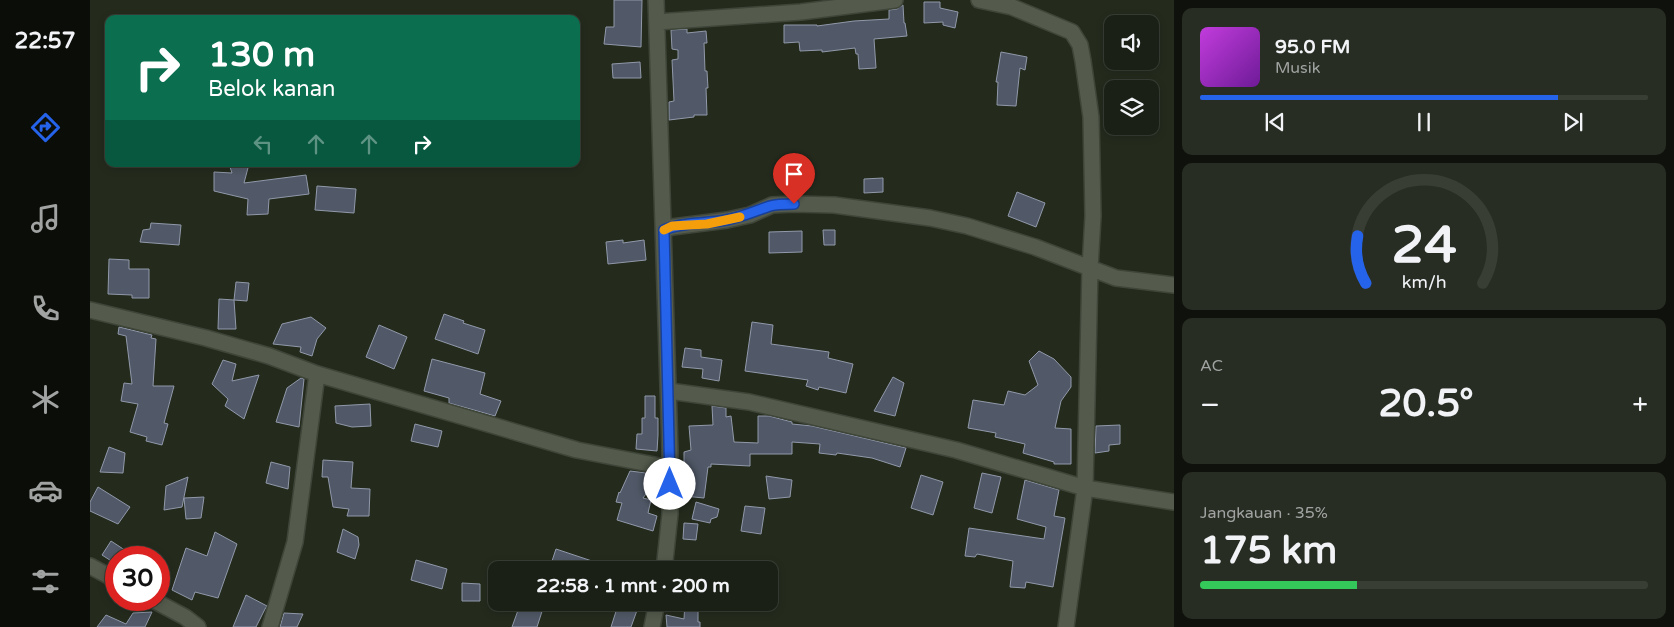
<!DOCTYPE html>
<html lang="id">
<meta charset="utf-8">
<style>
:root{--surface:#1b2016;--page:#282d23;--text:#f1f3f6;--muted:#a0a3a1;--line:#393e35;--accent:#2563eb}
body{margin:0;font-family:"Varela Round",sans-serif;background:var(--page);color:var(--text);height:100vh;display:flex;flex-direction:column;font-size:19px;white-space:nowrap}
*{box-sizing:border-box;margin:0}
p{font-size:16px;color:var(--muted)}
.icon{flex:none;width:28px;height:28px;fill:none;stroke:currentColor;stroke-width:2;stroke-linecap:round;stroke-linejoin:round}
.map{position:relative;flex:1;overflow:hidden}
.sheet{display:flex;flex-direction:column;gap:8px;padding:8px;background:#0f120c;width:500px}
.sheet>*{flex:none}
.top-card{position:absolute;left:15px;top:15px;width:475px;height:152px;border-radius:10px;box-shadow:0 2px 8px #0003,0 0 0 1px var(--line);background:#0b6e4f;color:#fff;overflow:hidden}
.fabs{position:absolute;left:1014px;top:15px;display:grid;gap:10px}
.fabs a{display:grid;place-items:center;width:55px;height:55px;border-radius:10px;background:var(--surface);box-shadow:0 2px 8px #0003,0 0 0 1px var(--line);font-size:25px}
.speed{position:absolute;left:15px;top:546px;display:flex;gap:10px;font-size:25px;font-weight:700;text-align:center}
.speed>*{display:grid;place-content:center;width:65px;height:65px;border-radius:50%;background:var(--surface);box-shadow:0 2px 8px #0003,0 0 0 1px var(--line);line-height:1}
.speed .limit{border:8px solid #d22;background:#fff;color:#111}
.pin{position:absolute;display:grid;place-items:center;width:42px;height:42px;color:#fff;margin:-51px -21px;border-radius:50% 50% 50% 0;rotate:-45deg;box-shadow:0 0 5px #0007}
.pin .icon{rotate:45deg}
.me{position:absolute;width:55px;margin:-28px;rotate:0deg;stroke-linejoin:round;filter:drop-shadow(0 0 4px #0008)}
.turn{display:flex;align-items:center;gap:18px;height:105px;padding:0 20px;font-size:22px}
.turn .icon{width:65px;height:65px;stroke-width:2.5}
.turn b{display:block;font-size:35px;line-height:42px}
.lanes{display:flex;align-items:center;height:48px;padding:0 20px;background:#0003;justify-content:center;gap:25px;direction:ltr}
.lanes .off{opacity:.35}
.big{font-size:38px;font-weight:800;line-height:1.1}
.sheet .tile{flex:1;display:flex;flex-direction:column;justify-content:center;gap:8px;min-width:0;padding:0 18px;border-radius:10px;background:var(--page)}
.sheet .dial{align-items:center;gap:0}
.dial svg{height:130px;overflow:visible;fill:none;stroke:var(--line);stroke-width:7;stroke-linecap:round;text-anchor:middle}
.dial text{fill:var(--text);stroke:none}
.song{display:flex;align-items:center;gap:15px}
.cover{width:60px;height:60px;border-radius:8px;background:linear-gradient(135deg,hsl(290 70% 55%),hsl(280 70% 35%))}
.played{height:5px;border-radius:2px;background:linear-gradient(90deg,var(--accent) 80%,var(--line) 80%)}
.keys{display:flex;justify-content:space-around;direction:ltr}
.heat{display:flex;justify-content:space-between;align-items:center;font-size:28px;direction:ltr}
.charge{height:8px;border-radius:4px;background:linear-gradient(90deg,#34c759 35%,var(--line) 0)}
.trip{position:absolute;left:398px;top:561px;width:290px;height:50px;border-radius:10px;background:var(--surface);box-shadow:0 2px 8px #0003,0 0 0 1px var(--line);font-weight:800;line-height:50px;text-align:center}
main{display:flex;flex:1;min-height:0}
.tab-bar{display:flex;flex-direction:column;width:90px;justify-content:space-around;align-items:center;background:#0b0d09;color:var(--muted)}
.tab-bar .icon{width:35px;height:35px}
.tab-bar .selected{color:var(--accent)}
.tab-bar b{font-size:22px;color:var(--text)}
.map>svg:first-child{display:block}
.building{fill:#515968;stroke:#9199aa}
.lines{fill:none;stroke-linecap:round;stroke-linejoin:round}
.minor-casing{stroke:#3f4639;stroke-width:18}
.minor{stroke:#545b4c;stroke-width:15}
.route-casing{stroke:#184099;stroke-width:12}
.route{stroke:#2563eb;stroke-width:9}
.slow{stroke:#f59e0b;stroke-width:9}
</style>
<main>
<nav class="tab-bar">
<b>22:57</b>
<svg class="icon selected" aria-label="directions" viewBox="0 0 24 24"><path d="M12 3l9 9-9 9-9-9zM9 14v-3h6M13 9l2 2-2 2"/></svg>
<svg class="icon" aria-label="music" viewBox="0 0 24 24"><path d="M9 18V5l10-2v13"/><circle cx="6" cy="18" r="3"/><circle cx="16" cy="16" r="3"/></svg>
<svg class="icon" aria-label="phone" viewBox="0 0 24 24"><path d="M5 4h4l2 5-3 2q2 4 5 5l2-3 5 2v4C11 20 4 13 5 4z"/></svg>
<svg class="icon" aria-label="climate" viewBox="0 0 24 24"><path d="M12 3v18M4 7l16 10M4 17L20 7"/></svg>
<svg class="icon" aria-label="car" viewBox="0 0 24 24"><path d="M5 17H2v-5l4-1 3-4h7l3 4 3 1v5h-3M9 17h6M6 11h13"/><circle cx="7" cy="17" r="2"/><circle cx="17" cy="17" r="2"/></svg>
<svg class="icon" aria-label="filters" viewBox="0 0 24 24"><path d="M4 7h16M4 17h16"/><circle cx="9" cy="7" r="2"/><circle cx="15" cy="17" r="2"/></svg>
</nav>
<div class="map">
<svg width="1084" height="627" viewBox="0 0 1084 627">
<rect width="100%" height="100%" fill="#242b1d"/>
<path class="building" d="M524 0H552L551 47 514 44 516 27H524Z
M834 2H850V8L868 12 865 28 853 25V22L834 23Z
M813 5 814 23H815L817 36 784 39 786 68 769 69 768 54H766L765 48 732 52V50L710 51 709 42 694 43V25H727V26L764 21 799 19V10L807 9Z
M597 29V33L616 31 617 43H614L615 71H617L618 88H616L617 115H604V117L579 120V102L584 101 582 60 588 59V50L582 49 581 30Z
M911 52 937 57 935 70 930 68 926 106 907 105 908 82H906Z
M550 62 551 78H523L522 64Z
M139 164H159L154 183 216 175 219 194 179 199 178 214 157 215 158 199 124 191V172L142 173Z
M793 178V192L774 193V179Z
M227 186 266 189 264 213 225 210Z
M927 192 955 203 946 227 918 216Z
M61 223 91 225 89 245 50 242 53 230 60 229Z
M733 230H745V245H734Z
M712 231V252L679 253V232Z
M533 240V243L554 240 556 260 518 264 516 242Z
M19 259 39 260V269H59V298H42V295L18 294Z
M146 282 159 283 157 301 144 300Z
M129 299 144 300 146 329H128Z
M354 314 374 321 373 323 395 330 388 354 345 339Z
M221 317 236 328 227 339 222 356 210 352 211 347 183 344 192 324Z
M662 322 683 325 681 344 739 352 738 358 763 364 756 393 729 387 728 390 716 386 718 380 655 371Z
M289 325 317 337 304 369 276 357Z
M29 327 62 335 61 338 66 339 63 386H84L74 423 78 424 72 445 56 441 57 437 40 432 48 404 31 401 34 383 42 384 36 336 28 334Z
M595 348 611 350V357L632 360 629 381 612 378 613 369 592 367Z
M949 351 964 359 981 377V387L971 401 965 428 981 429V464H964V462L933 453 935 444 905 437 906 433 878 428 883 400 914 405 918 391 935 395 948 385 939 361Z
M342 359 395 373 390 394 411 401 405 416 359 403V398L334 391Z
M133 360 146 364 142 381 169 375 154 419 135 406 138 399 122 384Z
M803 377 814 383 805 416 784 411Z
M211 378 214 379 209 427 186 422 197 388Z
M555 396H565V418H568V435L567 451 546 449 547 434H552V418H555Z
M280 404 281 426 262 427 246 423 245 406Z
M622 406 636 408V417L641 416 644 442 668 443V416H679L702 422V424L722 426 816 448 810 467 782 458 747 453 746 455 729 453 730 444 702 442V454H660V466L621 464V467H618L614 498 594 496 598 465H594V452L601 450 599 426 623 425Z
M325 424 352 431 348 447 321 441Z
M1030 425V444L1019 445V451L1005 453 1006 426Z
M19 447 35 453 33 473 10 472Z
M233 460 263 462 261 488 280 489 279 516H257L259 509 243 507 238 477H232Z
M181 462 200 467 198 489 176 483Z
M540 471 556 473 555 480 563 484 553 498 561 500 558 513 567 516 563 531 527 520 532 503 526 502 529 492 530 493Z
M892 473 911 477 902 513 884 508Z
M831 475 853 482 843 515 821 508Z
M676 476 702 480 700 497 679 499Z
M98 477 92 507 74 510 76 486Z
M935 480 969 490 964 516 975 518 963 587 936 582 935 588 920 587 923 561 887 554 885 557 875 556 879 528 954 539 956 527 927 519Z
M8 487 40 507 28 524 0 511V502Z
M114 497 111 518 96 519 94 498Z
M606 502 629 509 627 517 621 519 620 523 602 519Z
M655 506 675 508 671 534 651 531Z
M594 523 608 524 606 540 593 539Z
M253 529 268 537 269 545 265 559 247 552Z
M125 532 147 544 128 598 105 592 102 600 82 590 96 548 117 556Z
M21 541 47 558H26V564L12 555Z
M466 549 523 568V570H459Z
M326 560 357 569 352 589 321 580Z
M372 583 390 584V601H372Z
M156 595 177 606 175 609 166 627H143Z
M431 602H455L447 627H422Z
M529 602H550L541 627H521Z
M595 602H608V622H610V627H577L576 615 594 619Z
M62 612 55 627H7L16 615 36 624 43 613Z
M194 613 213 614 207 627H190Z"/>
<g class="lines">
<g class="minor-casing">
<path id="minor" d="M566 0 580 450V514L574 570
M889 0 922 7 982 32 990 45 993 61 1001 117 1003 216 1000 268 995 488 976 627
M567 22 711 12 805 0
M574 230 582 227 637 220 660 215 682 205 704 204 744 205 840 218 877 226 945 247 1026 278 1084 285
M0 310 116 338 179 356 227 374 487 450 580 468
M579 391 659 402 866 450 995 488 1084 502
M0 566 26 580
M63 600 95 617 108 627
M180 627 205 542 227 374
M562 627 567 602"/>
</g>
<use href="#minor" class="minor"/>
</g>
<g class="lines">
<g class="route-casing">
<path id="route" d="M580 484 574 230C592 222 616 224 636 220 652 217 665 211 680 206 687 204 696 204 704 204"/>
</g>
<use href="#route" class="route"/>
<path class="slow" d="M574 230 582 226 617 224 650 217"/>
</g>
</svg>
<div class="fabs">
<a><svg class="icon" aria-label="sound" viewBox="0 0 24 24"><path d="M4 9h4l5-4v14l-5-4H4zM17 9q2 3 0 6"/></svg></a>
<a><svg class="icon" aria-label="layers" viewBox="0 0 24 24"><path d="M12 4l9 5-9 5-9-5zM3 14l9 5 9-5"/></svg></a>
</div>
<div class="speed"><div class="limit">30</div></div>
<div class="pin" style="left:704px;top:204px;background:#d93025"><svg class="icon" aria-label="arrive" viewBox="0 0 24 24"><path d="M6 21V4h12l-3 4 3 4H6"/></svg></div>
<svg class="me" style="left:580px;top:484px" viewBox="-20 -20 40 40"><circle r="19" fill="#fff"/><path d="M0-13L10 11 0 6-10 11z" fill="#2563eb"/></svg>
<div class="trip">22:58 · 1 mnt · 200 m</div>
<div class="top-card">
<div class="turn"><svg class="icon" aria-label="right" viewBox="0 0 24 24"><path d="M7 20v-9h11M14 6l5 5-5 5"/></svg><div><b>130 m</b>Belok kanan</div></div>
<div class="lanes"><svg class="icon off" aria-label="left" viewBox="0 0 24 24"><path d="M17 20v-9H6M10 6l-5 5 5 5"/></svg><svg class="icon off" aria-label="ahead" viewBox="0 0 24 24"><path d="M12 20V5M6 11l6-6 6 6"/></svg><svg class="icon off" aria-label="ahead" viewBox="0 0 24 24"><path d="M12 20V5M6 11l6-6 6 6"/></svg><svg class="icon" aria-label="right" viewBox="0 0 24 24"><path d="M7 20v-9h11M14 6l5 5-5 5"/></svg></div>
</div>
</div>
<section class="sheet">
<div class="tile">
<div class="song"><i class="cover"></i><div><b>95.0 FM</b><p>Musik</p></div></div>
<div class="played"></div>
<div class="keys"><svg class="icon" aria-label="previous" viewBox="0 0 24 24"><path d="M18 5L8 12l10 7zM5 5v14"/></svg><svg class="icon" aria-label="pause" viewBox="0 0 24 24"><path d="M8 5v14M16 5v14"/></svg><svg class="icon" aria-label="next" viewBox="0 0 24 24"><path d="M6 5l10 7-10 7zM19 5v14"/></svg></div>
</div>
<div class="tile dial"><svg viewBox="0 0 100 80">
<path d="M14 69A42 42 0 1 1 86 69"/>
<path d="M14 69A42 42 0 0 1 9 40" stroke="#2563eb"/>
<text x="50" y="56" font-size="32" font-weight="700">24</text>
<text x="50" y="72" font-size="11">km/h</text>
</svg></div>
<div class="tile"><p>AC</p>
<div class="heat"><a>−</a><b class="big">20.5°</b><a>+</a></div>
</div>
<div class="tile"><p>Jangkauan · 35%</p><b class="big">175 km</b><div class="charge"></div></div>
</section>
</main>
